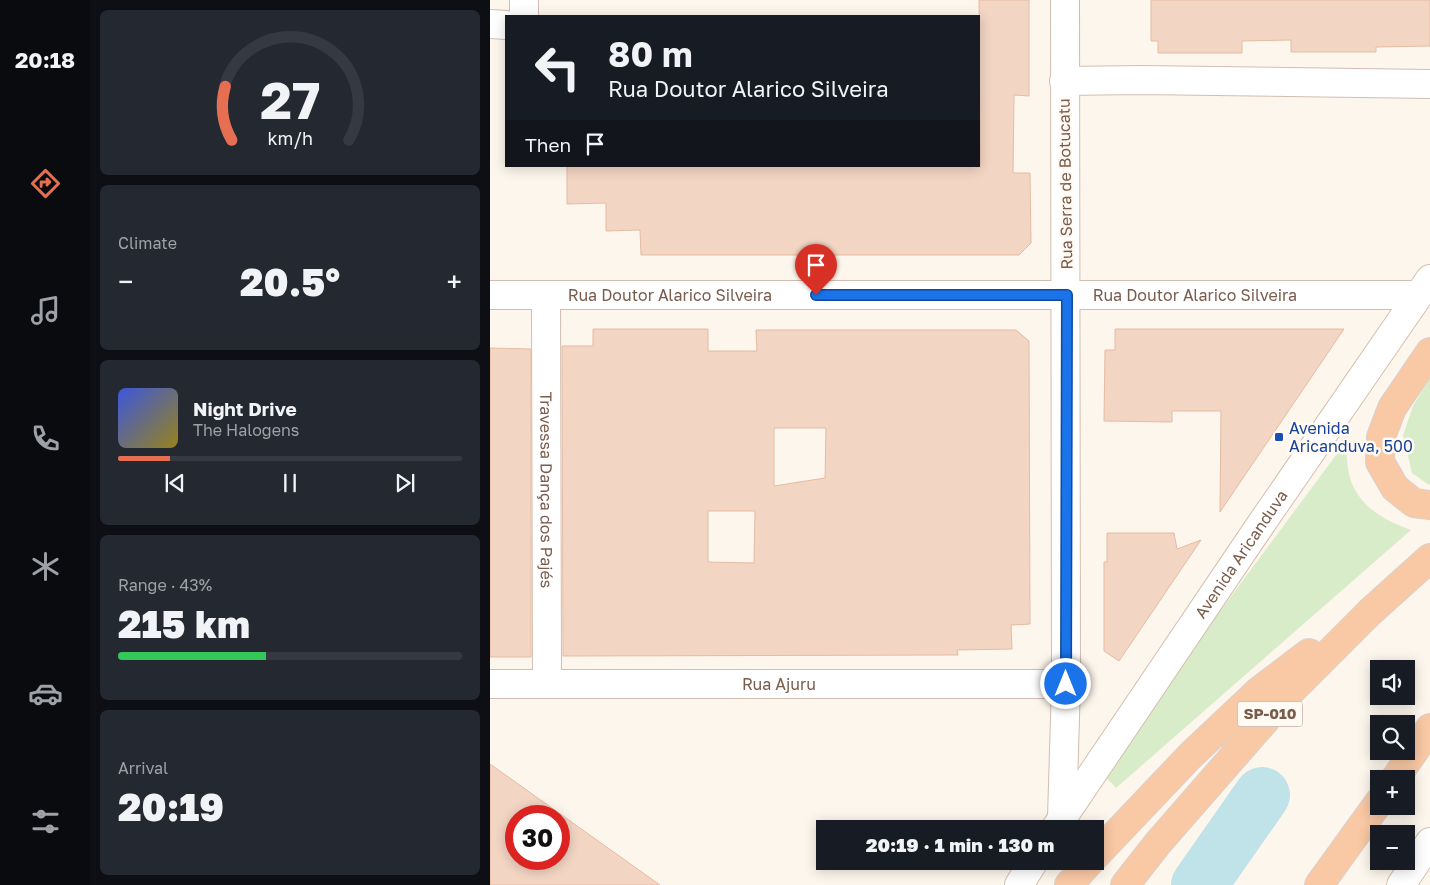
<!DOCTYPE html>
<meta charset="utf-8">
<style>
:root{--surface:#171b24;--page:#242831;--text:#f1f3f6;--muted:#9ea1a6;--line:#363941;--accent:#e76f51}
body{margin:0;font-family:"Golos Text",sans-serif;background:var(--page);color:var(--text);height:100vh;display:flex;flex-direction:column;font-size:19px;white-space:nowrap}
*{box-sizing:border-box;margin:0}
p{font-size:16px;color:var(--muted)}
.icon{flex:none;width:28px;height:28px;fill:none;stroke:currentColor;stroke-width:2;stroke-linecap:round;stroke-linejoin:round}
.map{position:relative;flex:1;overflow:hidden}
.drawer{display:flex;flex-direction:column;gap:10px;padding:10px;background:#0d0f14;width:400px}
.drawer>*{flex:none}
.guide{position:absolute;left:15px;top:15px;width:475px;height:152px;border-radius:0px;box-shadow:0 2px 12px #0003;background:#171b24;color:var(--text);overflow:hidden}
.controls{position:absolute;left:880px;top:660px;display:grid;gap:10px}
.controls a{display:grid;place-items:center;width:45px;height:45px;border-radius:0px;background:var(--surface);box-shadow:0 2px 12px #0003;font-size:25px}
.speed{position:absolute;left:15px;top:805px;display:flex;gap:10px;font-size:25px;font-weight:700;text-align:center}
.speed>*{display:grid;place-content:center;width:65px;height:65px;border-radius:50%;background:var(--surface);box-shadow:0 2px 12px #0003;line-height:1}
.speed .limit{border:8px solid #d22;background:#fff;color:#111}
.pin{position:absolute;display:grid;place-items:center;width:42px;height:42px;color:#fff;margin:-51px -21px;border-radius:50% 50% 50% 0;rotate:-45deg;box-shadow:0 0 5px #0007}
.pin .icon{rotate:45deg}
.me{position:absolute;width:55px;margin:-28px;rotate:0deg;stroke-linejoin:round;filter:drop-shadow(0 0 4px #0008)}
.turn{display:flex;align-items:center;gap:18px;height:105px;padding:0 20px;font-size:22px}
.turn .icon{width:65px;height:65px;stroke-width:2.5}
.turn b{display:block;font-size:35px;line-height:42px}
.then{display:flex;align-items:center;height:48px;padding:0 20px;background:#0003;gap:10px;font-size:19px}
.big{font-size:38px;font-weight:800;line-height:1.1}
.drawer .card{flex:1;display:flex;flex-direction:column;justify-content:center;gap:8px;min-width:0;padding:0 18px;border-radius:8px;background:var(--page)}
.drawer .dial{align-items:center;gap:0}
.dial svg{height:130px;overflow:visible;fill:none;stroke:var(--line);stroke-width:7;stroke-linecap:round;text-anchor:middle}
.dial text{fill:var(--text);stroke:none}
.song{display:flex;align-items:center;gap:15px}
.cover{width:60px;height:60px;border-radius:8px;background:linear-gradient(135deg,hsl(230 70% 55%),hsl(50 70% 35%))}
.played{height:5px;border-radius:2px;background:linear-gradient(90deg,var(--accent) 15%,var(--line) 15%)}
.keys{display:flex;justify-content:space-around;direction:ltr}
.heat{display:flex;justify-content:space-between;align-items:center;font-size:28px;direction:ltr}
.charge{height:8px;border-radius:4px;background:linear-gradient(90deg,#34c759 43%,var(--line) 0)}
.trip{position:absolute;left:326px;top:820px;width:288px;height:50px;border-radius:0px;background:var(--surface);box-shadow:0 2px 12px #0003;font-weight:800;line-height:50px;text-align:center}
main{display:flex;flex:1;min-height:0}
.dock{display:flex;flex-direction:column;width:90px;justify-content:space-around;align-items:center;background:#090b0e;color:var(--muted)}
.dock .icon{width:35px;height:35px}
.dock .current{color:var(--accent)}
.dock b{font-size:22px;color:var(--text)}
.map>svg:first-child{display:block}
.green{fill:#d8ecc9}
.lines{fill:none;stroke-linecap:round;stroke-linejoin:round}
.river{stroke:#bfe3e8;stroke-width:56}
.building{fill:#f3d5c3;stroke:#e6bba3;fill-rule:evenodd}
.minor-casing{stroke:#d1beb0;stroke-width:30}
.secondary-casing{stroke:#d6c0b0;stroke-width:30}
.trunk-casing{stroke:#dad1cd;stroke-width:30}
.minor{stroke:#fff;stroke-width:28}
.secondary{stroke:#fff;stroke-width:28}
.trunk{stroke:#f9c8a4;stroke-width:28}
.route-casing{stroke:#114b97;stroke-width:12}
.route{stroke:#1a73e8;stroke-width:9}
.transit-dot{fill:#1a4fb4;stroke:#fffaf3;stroke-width:2}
.labels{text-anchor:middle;stroke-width:5;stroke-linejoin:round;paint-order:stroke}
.shield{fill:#fffaf3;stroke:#a28b7f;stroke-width:1}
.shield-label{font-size:15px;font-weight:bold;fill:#7a5c4d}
.street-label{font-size:16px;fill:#7a5c4d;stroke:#fffaf3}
.transit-label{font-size:16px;fill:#164399;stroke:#fffaf3;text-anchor:start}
</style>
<main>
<nav class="dock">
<b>20:18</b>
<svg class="icon current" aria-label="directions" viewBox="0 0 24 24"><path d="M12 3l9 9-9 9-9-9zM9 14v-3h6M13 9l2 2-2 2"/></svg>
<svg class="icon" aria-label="music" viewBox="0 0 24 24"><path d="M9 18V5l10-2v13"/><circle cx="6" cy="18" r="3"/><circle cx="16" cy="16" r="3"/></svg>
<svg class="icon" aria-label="phone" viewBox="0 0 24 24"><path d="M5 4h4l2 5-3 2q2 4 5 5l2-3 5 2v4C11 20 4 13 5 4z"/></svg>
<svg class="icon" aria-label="climate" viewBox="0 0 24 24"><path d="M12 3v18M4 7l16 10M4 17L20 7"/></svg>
<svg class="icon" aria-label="car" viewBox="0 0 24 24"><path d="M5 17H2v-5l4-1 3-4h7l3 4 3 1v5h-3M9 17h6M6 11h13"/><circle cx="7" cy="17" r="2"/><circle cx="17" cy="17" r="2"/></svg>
<svg class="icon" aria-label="filters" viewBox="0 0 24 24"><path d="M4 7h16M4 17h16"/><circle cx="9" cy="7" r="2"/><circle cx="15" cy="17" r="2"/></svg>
</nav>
<section class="drawer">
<div class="card dial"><svg viewBox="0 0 100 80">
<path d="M14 69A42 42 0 1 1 86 69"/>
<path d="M14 69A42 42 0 0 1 10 36" stroke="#e76f51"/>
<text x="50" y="56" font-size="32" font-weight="700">27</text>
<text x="50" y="72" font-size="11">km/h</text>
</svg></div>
<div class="card"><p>Climate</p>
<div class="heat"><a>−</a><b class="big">20.5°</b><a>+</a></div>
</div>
<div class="card">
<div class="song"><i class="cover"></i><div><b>Night Drive</b><p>The Halogens</p></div></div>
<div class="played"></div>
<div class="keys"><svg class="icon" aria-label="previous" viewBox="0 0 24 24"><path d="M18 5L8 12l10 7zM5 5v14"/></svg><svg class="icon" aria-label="pause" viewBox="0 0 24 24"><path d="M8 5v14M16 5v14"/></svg><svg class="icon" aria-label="next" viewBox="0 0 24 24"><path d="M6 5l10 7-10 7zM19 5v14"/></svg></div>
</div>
<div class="card"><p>Range · 43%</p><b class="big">215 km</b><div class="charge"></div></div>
<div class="card"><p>Arrival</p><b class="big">20:19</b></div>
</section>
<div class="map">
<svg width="940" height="885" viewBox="0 0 940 885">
<rect width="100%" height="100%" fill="#fdf6ec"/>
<path class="green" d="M940 378V484L939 485 922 473 913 435 923 406Z
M855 443C857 454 857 467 860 478 869 507 894 520 921 530L626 788 613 774 696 657Z"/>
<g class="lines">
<path class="river" d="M709 885 772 795"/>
</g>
<path class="building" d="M489 0H539V96L524 95 523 173H540L541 243 529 255H151L150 230 116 231V203L77 204V166H490Z
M661 0H940V46L886 47V52H801V40L752 41V53H668V41H661Z
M103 329H218V351H267L266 330H526L539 341 540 624 521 625 522 649 467 650 468 655 73 656 72 346H103ZM284 428H336L335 478 284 486ZM218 511H265L264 563 218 562Z
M625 329H854L730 512 731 411H682V422L614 421 615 350H625Z
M0 348 41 349V657H0Z
M617 533H684L687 549 711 540 629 661 614 651V562H617Z
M0 764 170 885H0ZM26 816H69V859H26Z"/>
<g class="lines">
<g class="minor-casing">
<g id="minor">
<path d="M34 0V16"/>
<path d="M0 24 16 25"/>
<path d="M574 81 651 80 940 84"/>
<path id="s1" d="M0 295H929"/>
<path id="s2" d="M56 295 57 684"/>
<path id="s3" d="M0 684H576"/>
<path d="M572 818 576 684 575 0"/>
</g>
</g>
<g class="secondary-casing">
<g id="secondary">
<path id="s4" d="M565 829 769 527 940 279"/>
<path d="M529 885 544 861"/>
<path d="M911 885 940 842"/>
</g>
</g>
<g class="trunk-casing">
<path id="trunk" d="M940 352 902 408 891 437 890 462 905 488 924 503 940 505
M905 779 940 728
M605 856 700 756 769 691 819 653
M579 885 600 861
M635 885 668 843 798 694 880 612 940 558
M829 885 889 802"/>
</g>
<use href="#minor" class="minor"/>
<use href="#secondary" class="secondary"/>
<use href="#trunk" class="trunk"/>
</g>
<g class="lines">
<g class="route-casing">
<path id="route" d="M326 295H577L576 684"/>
</g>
<use href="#route" class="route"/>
</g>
<rect class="transit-dot" x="784" y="432" width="10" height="10" rx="2.5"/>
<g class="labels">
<rect class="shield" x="747.5" y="701.5" width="65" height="25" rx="4"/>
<g class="shield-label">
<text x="780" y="719">SP-010</text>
</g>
<g class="street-label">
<text transform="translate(575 184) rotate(-91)" y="6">Rua Serra de Botucatu</text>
<text dy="6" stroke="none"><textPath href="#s1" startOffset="180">Rua Doutor Alarico Silveira</textPath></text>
<text dy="6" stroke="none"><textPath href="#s1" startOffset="705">Rua Doutor Alarico Silveira</textPath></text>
<text dy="6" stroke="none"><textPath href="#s2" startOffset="195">Travessa Dança dos Pajés</textPath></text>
<text dy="6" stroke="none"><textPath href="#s4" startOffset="332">Avenida Aricanduva</textPath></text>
<text dy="6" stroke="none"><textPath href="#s3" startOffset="289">Rua Ajuru</textPath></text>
</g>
<g class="transit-label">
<text x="799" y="434">Avenida<tspan x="799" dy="18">Aricanduva, 500</tspan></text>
</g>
</g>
</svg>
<div class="controls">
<a><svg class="icon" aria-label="sound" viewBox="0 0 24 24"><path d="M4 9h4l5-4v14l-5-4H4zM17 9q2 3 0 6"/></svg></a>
<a><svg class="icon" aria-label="search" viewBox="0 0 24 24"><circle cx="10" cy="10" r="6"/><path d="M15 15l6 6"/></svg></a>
<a>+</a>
<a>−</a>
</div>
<div class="speed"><div class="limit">30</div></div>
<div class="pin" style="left:326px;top:295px;background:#d93025"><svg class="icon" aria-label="arrive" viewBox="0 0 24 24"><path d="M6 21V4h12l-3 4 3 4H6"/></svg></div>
<svg class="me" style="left:576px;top:684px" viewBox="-20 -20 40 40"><circle r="17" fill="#1a73e8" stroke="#fff" stroke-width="3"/><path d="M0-11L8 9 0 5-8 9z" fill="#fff"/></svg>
<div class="trip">20:19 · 1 min · 130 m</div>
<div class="guide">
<div class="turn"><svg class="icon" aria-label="left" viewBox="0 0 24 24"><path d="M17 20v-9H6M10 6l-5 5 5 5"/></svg><div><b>80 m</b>Rua Doutor Alarico Silveira</div></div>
<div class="then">Then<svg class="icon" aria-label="arrive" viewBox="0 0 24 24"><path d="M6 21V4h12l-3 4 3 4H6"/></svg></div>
</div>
</div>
</main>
